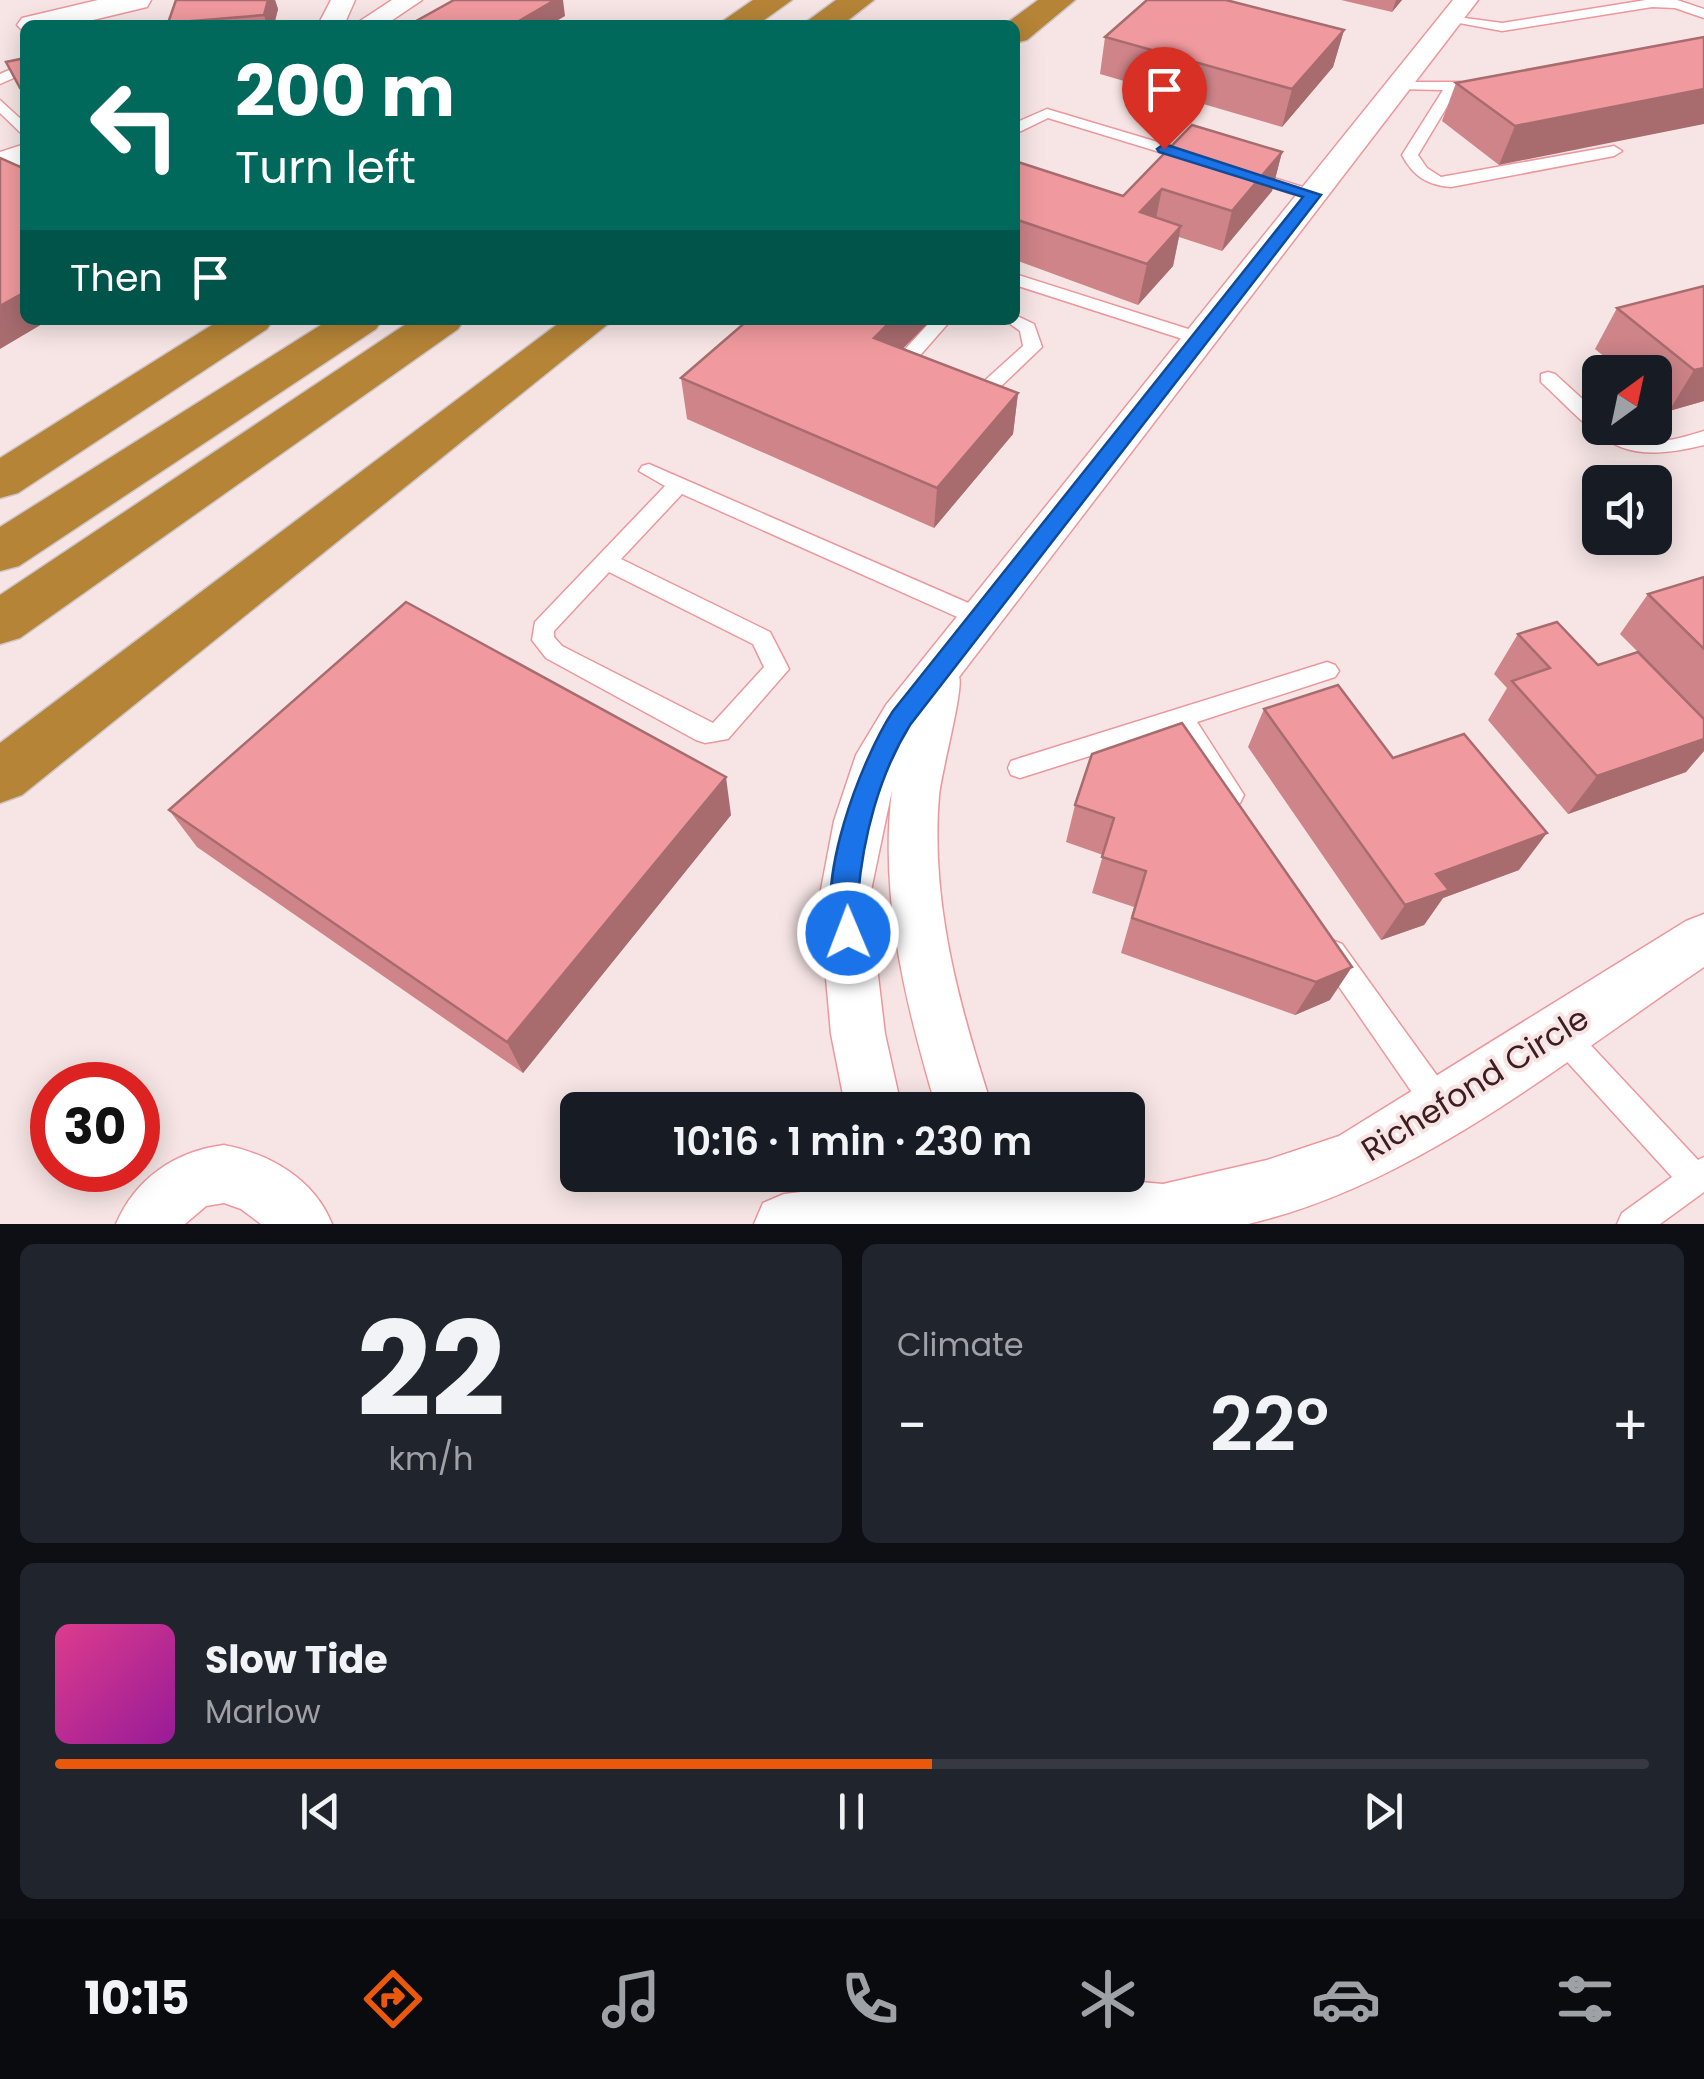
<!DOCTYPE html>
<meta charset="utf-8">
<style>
:root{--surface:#171b24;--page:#20242c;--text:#f1f3f6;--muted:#9ea1a6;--line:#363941;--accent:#ea580c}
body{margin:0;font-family:Poppins,sans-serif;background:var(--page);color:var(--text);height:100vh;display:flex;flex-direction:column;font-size:38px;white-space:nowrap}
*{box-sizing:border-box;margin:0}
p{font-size:32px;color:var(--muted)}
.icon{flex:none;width:55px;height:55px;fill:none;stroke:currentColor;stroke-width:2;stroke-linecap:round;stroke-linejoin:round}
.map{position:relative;height:1224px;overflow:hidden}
.panel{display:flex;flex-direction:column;gap:20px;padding:20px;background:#0d0f14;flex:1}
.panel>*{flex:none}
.hud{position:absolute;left:20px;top:20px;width:1000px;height:305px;border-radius:15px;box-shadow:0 5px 25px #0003;background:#00695c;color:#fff;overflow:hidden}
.needle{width:65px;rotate:33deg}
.fabs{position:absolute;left:1582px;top:355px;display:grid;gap:20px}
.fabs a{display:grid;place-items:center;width:90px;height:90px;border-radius:15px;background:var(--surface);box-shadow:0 5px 25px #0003;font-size:50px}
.speed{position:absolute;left:30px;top:1062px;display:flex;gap:20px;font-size:50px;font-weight:700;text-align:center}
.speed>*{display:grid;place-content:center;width:130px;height:130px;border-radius:50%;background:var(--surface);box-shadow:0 5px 25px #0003;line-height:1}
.speed .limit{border:15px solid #d22;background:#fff;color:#111}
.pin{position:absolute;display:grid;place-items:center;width:85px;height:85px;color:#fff;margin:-102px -42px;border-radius:50% 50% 50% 0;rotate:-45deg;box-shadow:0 0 10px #0007}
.pin .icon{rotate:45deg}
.me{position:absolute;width:110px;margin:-55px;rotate:359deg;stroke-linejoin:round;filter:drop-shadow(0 0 8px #0008)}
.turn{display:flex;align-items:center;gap:35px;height:210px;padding:0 50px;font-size:45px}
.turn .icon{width:130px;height:130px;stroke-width:2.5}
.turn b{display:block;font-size:70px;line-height:85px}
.then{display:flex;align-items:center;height:95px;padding:0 50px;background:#0003;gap:20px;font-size:38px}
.big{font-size:75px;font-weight:600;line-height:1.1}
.panel .tile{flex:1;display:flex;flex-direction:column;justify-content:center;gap:15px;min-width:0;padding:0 35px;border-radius:15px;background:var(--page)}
.panel .dial{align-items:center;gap:0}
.dial b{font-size:130px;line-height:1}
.song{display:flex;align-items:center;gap:30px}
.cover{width:120px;height:120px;border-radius:15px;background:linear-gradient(135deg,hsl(330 70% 55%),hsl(300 70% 35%))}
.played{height:10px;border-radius:5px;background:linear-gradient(90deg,var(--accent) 55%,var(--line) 55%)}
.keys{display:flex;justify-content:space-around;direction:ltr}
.heat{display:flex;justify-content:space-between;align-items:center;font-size:55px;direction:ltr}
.panel .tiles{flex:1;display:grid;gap:20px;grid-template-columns:1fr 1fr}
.tile:last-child{grid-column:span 2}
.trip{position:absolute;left:560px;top:1092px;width:585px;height:100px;border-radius:15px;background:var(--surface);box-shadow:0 5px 25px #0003;font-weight:600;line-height:100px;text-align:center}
.menu{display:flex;height:160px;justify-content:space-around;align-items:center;background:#090b0e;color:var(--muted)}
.menu .icon{width:70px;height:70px}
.menu .current{color:var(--accent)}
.menu b{font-size:45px;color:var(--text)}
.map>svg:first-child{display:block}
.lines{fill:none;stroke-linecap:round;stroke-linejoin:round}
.service-casing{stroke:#ed979d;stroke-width:3}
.minor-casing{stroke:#ed979d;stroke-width:3}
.tertiary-casing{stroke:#ed979d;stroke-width:3}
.motorway-casing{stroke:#cdc4c5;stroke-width:3}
.service{fill:#fff;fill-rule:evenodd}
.minor{fill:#fff;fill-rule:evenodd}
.tertiary{fill:#fff;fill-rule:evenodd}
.motorway{fill:#b58437;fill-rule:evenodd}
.wall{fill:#ce8489}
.shaded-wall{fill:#a86c6f}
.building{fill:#f09a9f;stroke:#a86c6f;stroke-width:2.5}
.route{fill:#1a73e8;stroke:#114b97;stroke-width:2.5}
.labels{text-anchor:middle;stroke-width:8;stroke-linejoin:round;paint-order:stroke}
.near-street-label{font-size:32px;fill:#3e1d20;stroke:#f7e5e5}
</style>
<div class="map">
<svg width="1704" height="1224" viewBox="0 0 1704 1224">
<rect width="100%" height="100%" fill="#f7e5e5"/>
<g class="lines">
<g class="service-casing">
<path id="service" d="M1646 0H1677L1704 9V18L1675 8 1652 7 1502 31 1443 20 1450 16 1502 23Z
M25 63V73L0 84V74Z
M1398 82H1460L1467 86 1457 90 1418 155 1427 168 1441 177 1614 146 1622 151 1614 156 1451 187C1427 185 1413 176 1402 155L1443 90 1393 89 1391 86Z
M0 100 25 123V137L0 113Z
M1047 109 1201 155 1203 158 1189 161 1048 118 1015 134V123Z
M1245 169 1319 192 1321 195 1313 200 1239 177 1237 174Z
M1015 274 1207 335 1210 339 1201 345 1195 343 1015 285Z
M1015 315 1034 324 1042 347 996 391H982V383L1023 346 1020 331 1005 320H1015Z
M932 320H951L909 368H895V360Z
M1548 372 1555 374 1600 415V428C1616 428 1623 437 1638 440 1660 445 1684 437 1704 431V445C1616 467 1602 439 1541 382V374Z
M649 464 989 612 992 618 989 624H973L682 494 621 559 770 632 789 669 728 739 705 743 696 740 546 658 532 640 535 622 665 486 639 471 642 466ZM609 572 753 644 764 667 713 723 562 646 554 637V631Z
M1327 662 1335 665 1339 671 1335 677 1197 722 1244 795 1240 803 1231 806 1222 803 1175 729 1020 778 1011 775 1008 768 1011 761 1020 758Z
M1332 940 1342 944 1451 1095 1455 1106 1451 1117 1440 1121 1429 1117 1322 962 1318 953 1322 944Z
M1560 1019 1570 1023 1698 1160 1704 1157V1192L1660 1224H1617L1622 1213 1672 1177 1550 1043 1546 1033 1550 1023Z"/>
</g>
<g class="minor-casing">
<path id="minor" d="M331 0H355L344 25H318Z
M392 0H422L385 25H354Z
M1453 0H1478L959 677C964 688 941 773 939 796 930 903 960 1009 993 1110H937C906 1006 879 899 892 790L869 900 885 1034 902 1110H846L831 1034 819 900 834 821 856 755 886 705Z
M25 144V163L0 171V152Z
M1704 914V967C1563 1062 1415 1185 1248 1224H754L763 1203 784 1194 945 1175H1058L1163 1184 1267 1160 1339 1136 1686 921Z
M224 1145C270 1154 314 1179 332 1224H261L241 1209 224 1203 206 1206 185 1224H116C135 1179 175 1151 224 1145Z"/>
</g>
<g class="tertiary-casing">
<path id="tertiary" d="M98 0H151L147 7 72 25H25V33L17 25 22 18Z"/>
</g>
<g class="motorway-casing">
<path id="motorway" d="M753 0H792L757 25H717Z
M836 0H874L842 25H802Z
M1038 0H1075L1027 40 1015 43V25H1004Z
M220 320H273L267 329 18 493 0 498V458Z
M329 320H382L376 329 19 566 0 571V527Z
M412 320H464L458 329 20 638 0 644V595Z
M563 320H613L22 795 0 803V743Z"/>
</g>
<use href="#service" class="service"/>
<use href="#minor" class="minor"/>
<use href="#tertiary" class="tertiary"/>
<use href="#motorway" class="motorway"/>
</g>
<path class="wall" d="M176 0H275L278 9 274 25H169L168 23Z
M1341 0H1402L1392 12Z
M1344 30 1333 67 1282 127 1100 74 1105 37Z
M1704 37 1499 165 1442 121 1456 83Z
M1282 152 1272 191 1222 251 1179 237 1173 266 1138 305 1015 260V161L1123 196Z
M1704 286V401L1669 411 1655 399V372H1623L1595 349 1617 308Z
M748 320H931L903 348 1018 393 1013 434 934 528 687 419 681 378Z
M1704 577V751L1686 772 1568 814 1488 720 1507 688 1494 674 1518 634 1598 665 1638 652 1620 634 1648 594Z
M1264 709 1393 758 1519 870 1443 898 1424 925 1381 940 1248 747Z
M1182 723 1330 1000 1295 1015 1121 953 1134 907 1092 893 1103 855 1066 842 1075 805Z
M169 810 731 815 523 1073 197 847Z"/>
<path class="shaded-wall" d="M268 0H275L278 9 274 25H267L264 15Z
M555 0H563L565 16 550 25H512Z
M1396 0H1402L1392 12Z
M1344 30 1333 67 1282 127 1292 89Z
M1704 89V124L1499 165 1515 126Z
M1282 152 1272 191 1222 251 1232 211Z
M1162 189 1154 228 1140 212Z
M1181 226 1173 266 1138 305 1147 264Z
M25 292V320H49L0 349V306Z
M892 320H931L874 378V338Z
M1704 368V401L1669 411 1694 370Z
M1018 393 1013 434 934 528 937 488Z
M1704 739V751L1686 772 1568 814 1597 776Z
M726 777 731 815 523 1073 507 1042Z
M1547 833 1519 870 1443 898 1424 925 1381 940 1405 905 1436 874Z
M1352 967 1330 1000 1295 1015 1316 982Z"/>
<path class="building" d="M176 0H268L264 15 168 23Z
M454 0H555L512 25H409Z
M1147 0H1226L1344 30 1292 89 1105 37Z
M1704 37V89L1515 126 1456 83Z
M25 58V86L20 88 6 62Z
M1192 125 1282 152 1232 211 1162 189 1140 212 1181 226 1147 264 1015 219V161L1123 196Z
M0 158 25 169V292L0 306Z
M1704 286V368L1694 370 1617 308Z
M748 320H892L874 338 1018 393 937 488 681 378Z
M1704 577V649L1648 594Z
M406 602 726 777 507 1042 169 810Z
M1557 622 1598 665 1638 652 1704 719V739L1597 776 1512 681 1550 668 1518 634Z
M1338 685 1393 758 1464 734 1547 833 1436 874 1449 890 1405 905 1264 709Z
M1182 723 1352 967 1316 982 1132 918 1146 871 1102 857 1114 818 1075 805 1092 754Z"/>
<path class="route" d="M1164 144 1321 195 910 725C879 775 863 837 858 896 856 912 864 927 857 942L848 946 838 942C812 886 861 760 893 711L1303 197 1159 152 1157 149Z"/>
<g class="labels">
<g class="near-street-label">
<text transform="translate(1475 1084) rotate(-32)" y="11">Richefond Circle</text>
</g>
</g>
</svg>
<div class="fabs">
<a><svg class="needle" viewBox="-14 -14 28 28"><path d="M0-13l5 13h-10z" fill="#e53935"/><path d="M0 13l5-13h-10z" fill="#9ea1a6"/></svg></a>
<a><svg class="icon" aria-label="sound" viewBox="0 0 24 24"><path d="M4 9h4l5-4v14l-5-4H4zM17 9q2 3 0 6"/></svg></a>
</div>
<div class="speed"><div class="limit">30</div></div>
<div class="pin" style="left:1164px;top:149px;background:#d93025"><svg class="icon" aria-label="arrive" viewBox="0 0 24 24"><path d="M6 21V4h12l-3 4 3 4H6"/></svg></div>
<svg class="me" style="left:848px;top:933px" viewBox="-20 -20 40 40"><circle r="17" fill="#1a73e8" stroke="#fff" stroke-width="3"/><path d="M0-11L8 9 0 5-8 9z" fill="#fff"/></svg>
<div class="trip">10:16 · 1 min · 230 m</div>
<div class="hud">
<div class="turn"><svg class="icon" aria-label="left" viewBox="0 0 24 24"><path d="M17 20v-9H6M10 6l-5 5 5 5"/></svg><div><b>200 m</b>Turn left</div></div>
<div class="then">Then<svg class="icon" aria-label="arrive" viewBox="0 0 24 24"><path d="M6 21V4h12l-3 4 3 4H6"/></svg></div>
</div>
</div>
<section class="panel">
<div class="tiles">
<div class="tile dial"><b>22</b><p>km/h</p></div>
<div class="tile"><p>Climate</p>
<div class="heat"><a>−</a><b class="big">22°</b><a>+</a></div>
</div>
<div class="tile">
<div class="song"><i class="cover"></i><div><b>Slow Tide</b><p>Marlow</p></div></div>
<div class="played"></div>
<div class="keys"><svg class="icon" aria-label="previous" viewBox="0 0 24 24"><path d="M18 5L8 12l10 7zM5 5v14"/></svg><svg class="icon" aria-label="pause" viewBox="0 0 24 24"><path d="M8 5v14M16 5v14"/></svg><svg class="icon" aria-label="next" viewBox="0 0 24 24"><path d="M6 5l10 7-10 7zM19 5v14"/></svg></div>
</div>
</div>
</section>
<nav class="menu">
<b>10:15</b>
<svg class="icon current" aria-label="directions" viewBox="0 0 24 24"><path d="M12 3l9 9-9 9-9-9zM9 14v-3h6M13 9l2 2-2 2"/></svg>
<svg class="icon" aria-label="music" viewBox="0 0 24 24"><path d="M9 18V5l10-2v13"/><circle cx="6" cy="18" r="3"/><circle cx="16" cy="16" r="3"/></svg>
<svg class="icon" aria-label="phone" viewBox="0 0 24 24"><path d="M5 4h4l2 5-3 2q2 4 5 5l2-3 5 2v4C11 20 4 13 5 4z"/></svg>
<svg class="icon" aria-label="climate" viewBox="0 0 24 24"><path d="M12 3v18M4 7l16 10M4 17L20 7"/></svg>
<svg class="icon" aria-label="car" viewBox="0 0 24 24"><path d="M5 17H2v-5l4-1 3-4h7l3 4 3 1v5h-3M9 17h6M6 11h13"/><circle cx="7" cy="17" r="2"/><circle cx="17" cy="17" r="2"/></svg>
<svg class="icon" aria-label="filters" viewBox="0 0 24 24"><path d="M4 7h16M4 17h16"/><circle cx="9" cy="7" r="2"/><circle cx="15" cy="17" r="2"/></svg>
</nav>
